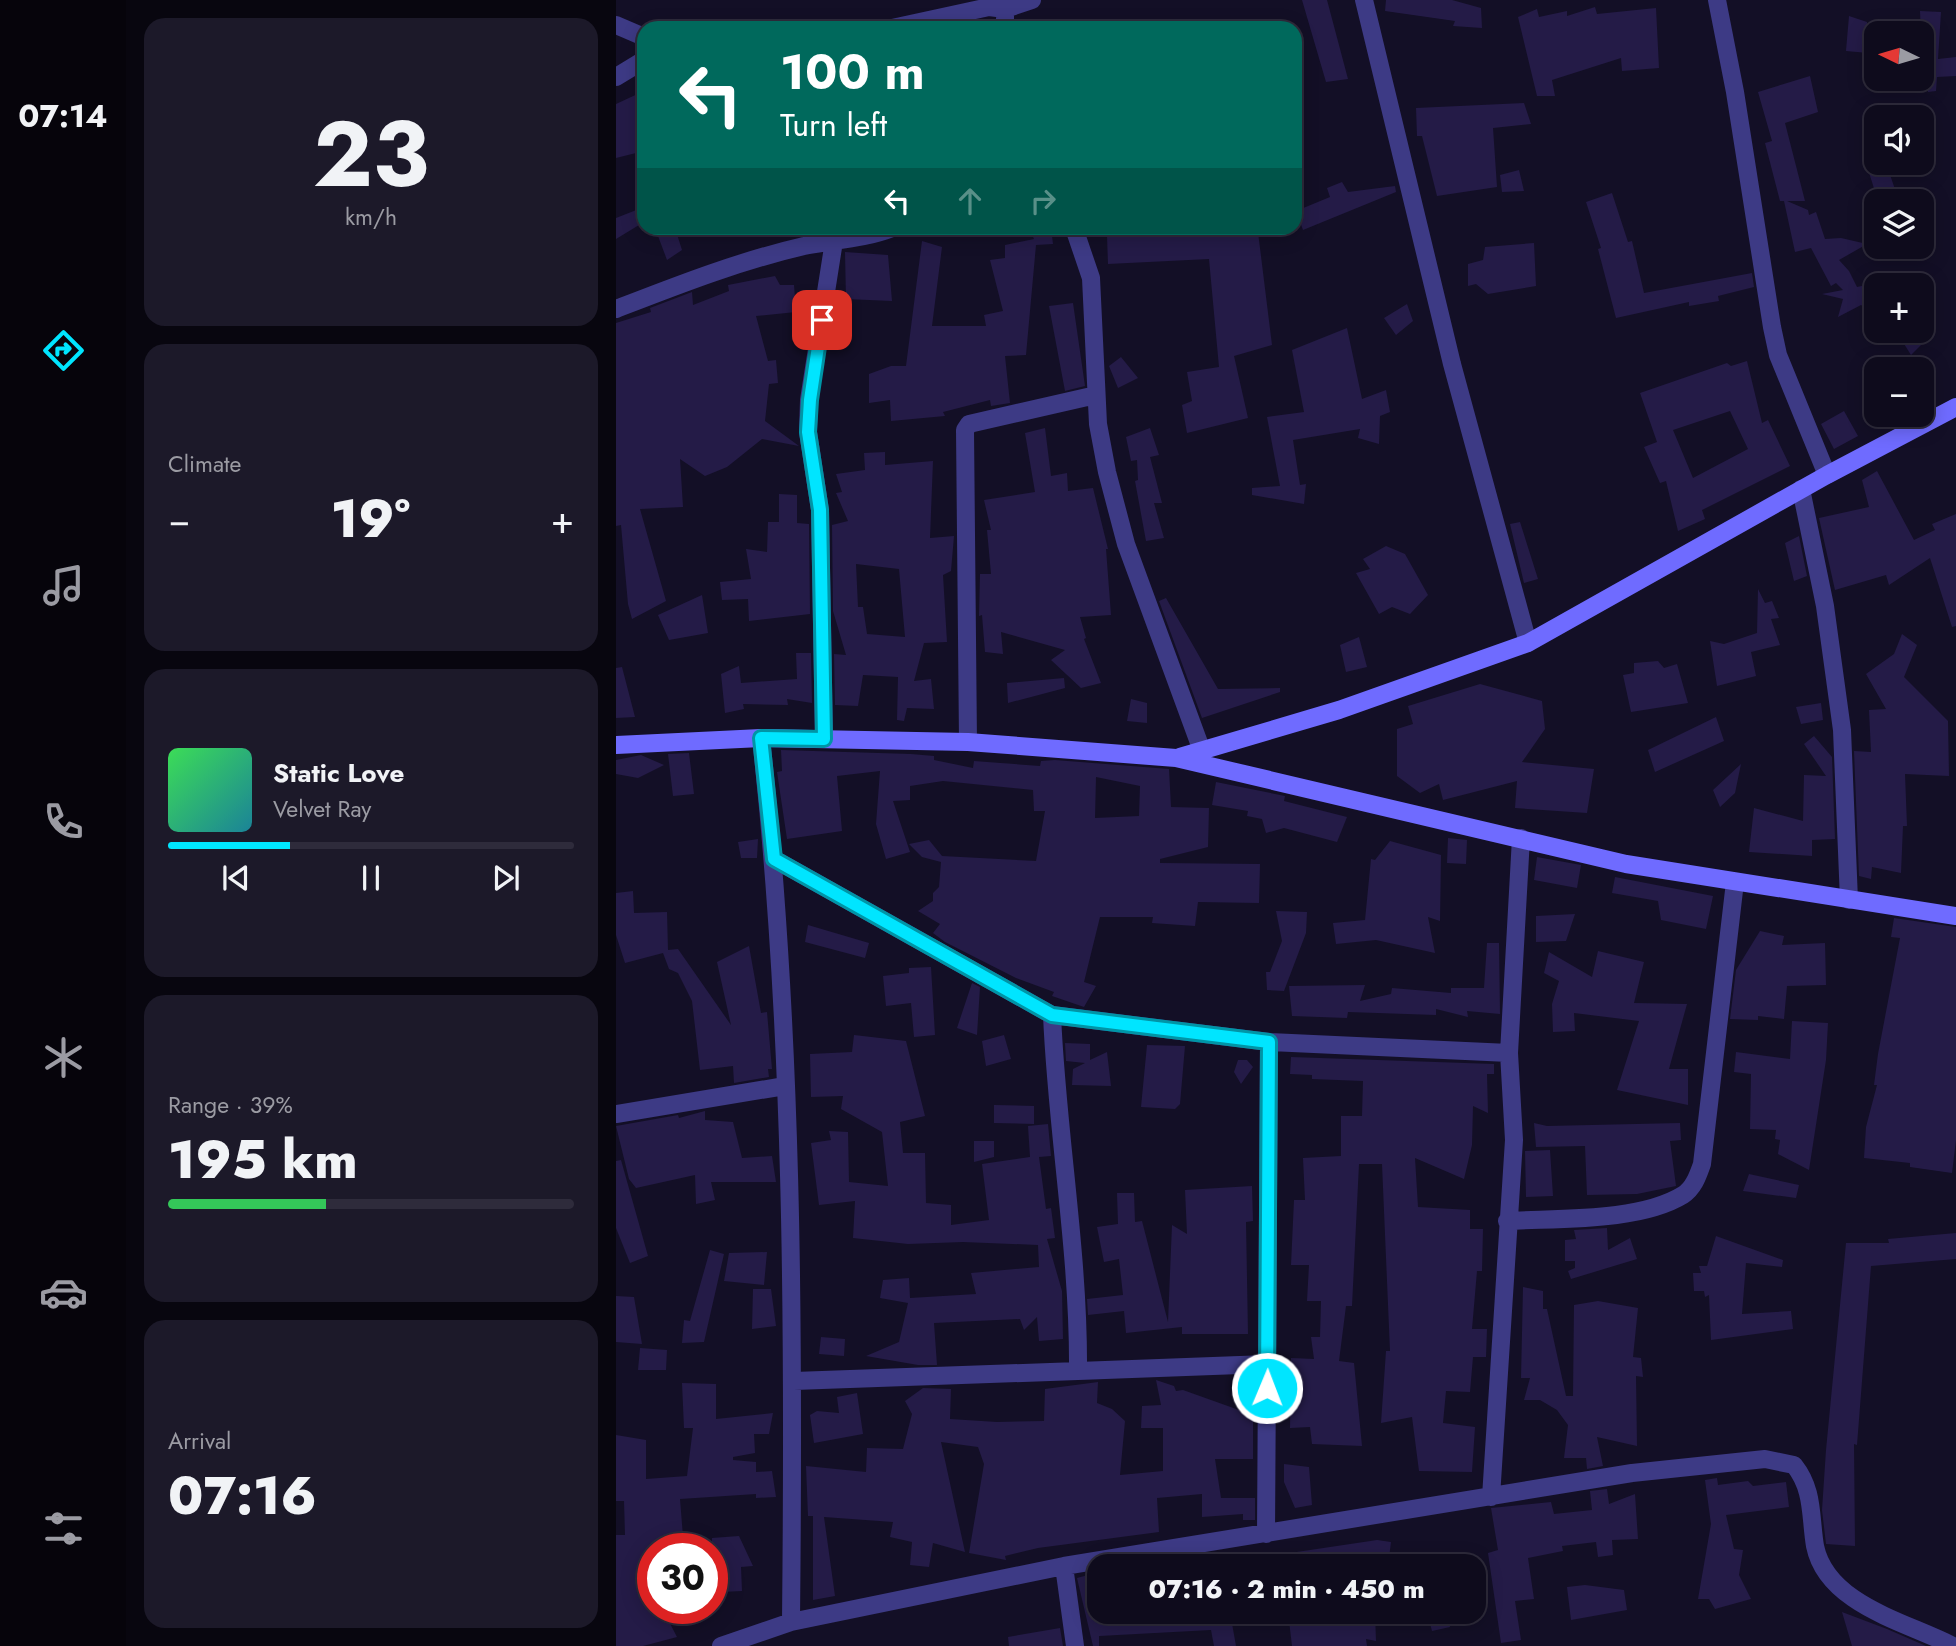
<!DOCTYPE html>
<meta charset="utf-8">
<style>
:root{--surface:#0e0b1c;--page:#1c1929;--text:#f1f3f6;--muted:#9b9ba3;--line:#2e2b3b;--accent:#00e5ff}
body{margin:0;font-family:Jost,sans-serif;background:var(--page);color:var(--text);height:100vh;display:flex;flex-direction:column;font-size:26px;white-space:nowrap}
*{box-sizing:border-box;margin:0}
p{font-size:23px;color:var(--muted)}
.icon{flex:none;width:38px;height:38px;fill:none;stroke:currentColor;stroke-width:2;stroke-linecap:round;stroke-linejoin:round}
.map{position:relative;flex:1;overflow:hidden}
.drawer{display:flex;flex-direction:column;gap:18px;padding:18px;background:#08060f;width:490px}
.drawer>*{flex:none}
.top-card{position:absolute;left:21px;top:21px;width:665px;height:214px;border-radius:21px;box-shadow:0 4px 18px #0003,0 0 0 2px var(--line);background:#00695c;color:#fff;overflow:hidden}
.needle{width:46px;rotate:275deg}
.controls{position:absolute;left:1248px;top:21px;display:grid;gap:14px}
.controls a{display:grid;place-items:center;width:70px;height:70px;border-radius:14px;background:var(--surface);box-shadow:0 4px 18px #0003,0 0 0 2px var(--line);font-size:35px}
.speed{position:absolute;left:21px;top:1533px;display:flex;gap:14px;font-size:35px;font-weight:700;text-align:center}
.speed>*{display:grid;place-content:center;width:91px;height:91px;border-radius:50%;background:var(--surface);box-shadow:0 4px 18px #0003,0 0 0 2px var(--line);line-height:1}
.speed .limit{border:10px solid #d22;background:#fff;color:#111}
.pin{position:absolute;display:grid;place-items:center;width:60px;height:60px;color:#fff;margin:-30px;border-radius:14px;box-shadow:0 4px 10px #0006}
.me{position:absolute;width:77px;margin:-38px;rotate:1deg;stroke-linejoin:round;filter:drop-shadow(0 0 5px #0008)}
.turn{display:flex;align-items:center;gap:24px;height:147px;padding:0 28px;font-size:32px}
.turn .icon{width:91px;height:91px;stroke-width:2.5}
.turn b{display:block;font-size:49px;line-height:60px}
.lanes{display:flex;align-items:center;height:66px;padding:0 28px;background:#0003;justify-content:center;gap:35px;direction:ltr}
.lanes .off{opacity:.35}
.big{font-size:52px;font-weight:800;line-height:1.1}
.drawer .tile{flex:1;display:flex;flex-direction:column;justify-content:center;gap:10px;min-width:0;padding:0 24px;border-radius:21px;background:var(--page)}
.drawer .dial{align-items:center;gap:0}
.dial b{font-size:91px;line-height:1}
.song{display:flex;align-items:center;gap:21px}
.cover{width:84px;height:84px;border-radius:10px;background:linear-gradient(135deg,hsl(130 70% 55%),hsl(190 70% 35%))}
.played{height:7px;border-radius:4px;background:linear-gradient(90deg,var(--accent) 30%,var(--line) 30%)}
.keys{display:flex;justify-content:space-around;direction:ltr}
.heat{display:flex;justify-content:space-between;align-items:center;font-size:38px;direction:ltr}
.charge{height:10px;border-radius:5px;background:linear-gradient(90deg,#34c759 39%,var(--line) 0)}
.trip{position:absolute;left:471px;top:1554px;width:399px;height:70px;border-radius:21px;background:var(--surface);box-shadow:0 4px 18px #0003,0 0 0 2px var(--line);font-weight:800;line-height:70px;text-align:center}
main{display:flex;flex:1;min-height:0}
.menu{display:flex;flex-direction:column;width:126px;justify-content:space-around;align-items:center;background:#06040b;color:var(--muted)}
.menu .icon{width:49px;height:49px}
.menu .current{color:var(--accent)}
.menu b{font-size:32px;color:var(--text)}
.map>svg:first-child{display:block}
.building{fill:#241b47;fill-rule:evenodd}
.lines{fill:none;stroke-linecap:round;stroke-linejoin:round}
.street{stroke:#3d3a85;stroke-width:18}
.secondary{stroke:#6f6bff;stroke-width:18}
.route-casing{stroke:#0095a6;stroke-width:18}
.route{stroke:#00e5ff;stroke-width:12}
</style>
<main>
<nav class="menu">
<b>07:14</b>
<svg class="icon current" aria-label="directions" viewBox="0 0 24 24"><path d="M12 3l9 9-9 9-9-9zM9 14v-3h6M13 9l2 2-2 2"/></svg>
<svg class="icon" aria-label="music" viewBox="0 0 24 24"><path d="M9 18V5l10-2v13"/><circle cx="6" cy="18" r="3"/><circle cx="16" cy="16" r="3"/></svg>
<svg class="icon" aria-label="phone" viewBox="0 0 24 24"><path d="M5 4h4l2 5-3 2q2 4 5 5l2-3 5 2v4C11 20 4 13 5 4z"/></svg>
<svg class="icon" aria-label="climate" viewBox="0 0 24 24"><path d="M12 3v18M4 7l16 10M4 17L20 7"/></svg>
<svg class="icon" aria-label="car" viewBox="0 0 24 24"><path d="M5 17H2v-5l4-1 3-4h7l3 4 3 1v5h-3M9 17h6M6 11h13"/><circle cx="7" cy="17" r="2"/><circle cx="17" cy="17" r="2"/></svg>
<svg class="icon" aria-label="filters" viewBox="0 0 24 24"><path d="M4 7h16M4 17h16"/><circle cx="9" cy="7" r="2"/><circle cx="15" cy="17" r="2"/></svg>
</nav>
<section class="drawer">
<div class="tile dial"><b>23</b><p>km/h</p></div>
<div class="tile"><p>Climate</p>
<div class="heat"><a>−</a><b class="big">19°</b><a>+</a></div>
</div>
<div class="tile">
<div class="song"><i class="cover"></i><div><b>Static Love</b><p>Velvet Ray</p></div></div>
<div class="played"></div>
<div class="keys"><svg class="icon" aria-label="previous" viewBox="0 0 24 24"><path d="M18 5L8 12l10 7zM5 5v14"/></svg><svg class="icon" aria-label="pause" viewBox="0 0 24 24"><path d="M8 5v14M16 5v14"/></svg><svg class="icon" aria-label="next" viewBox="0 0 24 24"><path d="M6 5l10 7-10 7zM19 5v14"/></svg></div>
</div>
<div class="tile"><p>Range · 39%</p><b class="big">195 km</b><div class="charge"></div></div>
<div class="tile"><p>Arrival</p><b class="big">07:16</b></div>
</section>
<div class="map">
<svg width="1340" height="1646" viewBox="0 0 1340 1646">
<rect width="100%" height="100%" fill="#130f26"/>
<path class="building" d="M686 0H711L732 79 710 82Z
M770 0H836L865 8 866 28 837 26 839 21 769 11Z
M979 7 981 14 1040 8 1043 68 1006 71 1005 58 936 80 939 96H921L902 17 921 9 923 17 951 11V16Z
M1304 11 1325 12 1322 59 1340 57V76L1321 77 1320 91 1312 92 1306 58Z
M1233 16 1251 22 1252 53 1230 51Z
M1194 76 1202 112 1169 123 1189 201H1171L1192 210 1193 215 1200 212 1209 239 1225 238 1251 244 1223 260 1233 271 1241 287 1284 278 1286 282 1260 285V306L1248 303 1251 309 1245 305 1222 317 1227 299 1206 294 1227 290 1220 283 1215 286 1195 248 1179 252 1168 201H1164L1149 143 1156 141 1142 92Z
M28 91V151L0 158V104Z
M908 103 915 124 877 128 881 187 821 196 806 136H801L800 108Z
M1250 163H1270L1283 201H1262Z
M903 170 908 191 886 192 884 175Z
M726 182 732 192 779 186 780 192 687 230 680 211 714 197 711 188Z
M996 193 1012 242 1016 241 1028 293 1136 273 1138 287 1102 296 1103 301 1073 306V302L1000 318 982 249 985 248 970 202Z
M28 207V222L0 239V218Z
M39 228H59L66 250 51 260Z
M413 228H435L437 244 420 245 410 355 389 356 394 403 375 406 374 400 327 412 329 416 275 421 274 400 253 403V374L275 366H290L306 241 326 247 316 326H370L368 315 387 311 374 260 389 258V245L418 239Z
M642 232 656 345 618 356 632 418 571 433 566 405 576 401 571 372 603 367 593 259 492 264 491 236Z
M918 243 920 286 872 294 860 284 852 286V264L867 260 869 247Z
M229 252 272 255 276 301 230 299Z
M159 276 164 285H178L180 312 140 316 152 361 160 360 162 383 153 384 149 421 183 446 146 439 111 467 89 476 64 459 67 507 24 509 50 601 16 619 12 604 5 525 0 526V323L35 312 34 308 76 292 77 305 113 291 112 285Z
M457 303 469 386 449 391 433 306Z
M791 304 797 321 780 335 768 318Z
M731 328 746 399 770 390 774 412 764 416 763 444 742 438 744 429 677 440 684 485 690 484 688 504 636 495V488L664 486 651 417 688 412 676 350Z
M1280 331H1302L1308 342 1295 355Z
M505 357 522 378 502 388 493 366Z
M1131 361 1146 423 1152 420 1174 466 1086 510 1089 519 1062 531 1050 481 1044 483 1028 447 1041 442 1024 393 1111 363 1115 366ZM1114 411 1132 449 1077 478 1057 430Z
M1228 411 1242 436 1218 449 1205 424Z
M429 428 435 476 451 473 452 491 477 488 492 549H490L495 615 464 617 470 638 468 639 485 683 465 688 435 660 449 650 385 632 387 654 369 652 366 615 363 616 364 574H375L371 530H375L368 500 419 492 409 433Z
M534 428 543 455 534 457 546 503H538L548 538 530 541 519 481 522 480 521 460 515 461 510 437Z
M269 452V465L317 461 314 538 338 536 335 571 327 575 331 642 308 643 298 681 315 679 318 709 291 708 288 721 281 720 282 677 247 675 242 706 219 705 218 654 230 655 217 611 216 525 232 521 220 493 226 492 220 474 249 470 248 453ZM240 564 283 569 289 637 251 634 247 607H242Z
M1261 471 1298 540 1319 530 1316 524 1340 514V626L1336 627 1314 558 1273 585 1270 575 1219 590 1203 518 1253 507 1246 480Z
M163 494 181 495V523L193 524 194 614 133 621 132 599 106 600 104 582 135 579 130 549 151 552 152 522H163Z
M904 522 922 579 908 583 894 524Z
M1183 536 1191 576 1178 581 1169 543Z
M770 546 789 554 812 595 794 614 776 607 763 614 740 573 754 569 747 559Z
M1142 589 1149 603 1156 601 1163 618 1155 619 1164 645 1135 652 1140 676 1101 686 1094 641 1108 644 1141 633Z
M86 595 92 633 53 640 42 615Z
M550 598 602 689 664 688V692L586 718 543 601Z
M1286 634 1301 645 1288 677 1332 721 1333 776 1289 774 1291 826H1287L1285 873 1256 867 1255 879 1243 876 1238 751 1255 752 1253 710 1270 709 1250 674 1278 654Z
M743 637 751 667 730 672 724 645Z
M180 653H195L196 703 171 699 172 705 127 704 128 709 109 713 105 674 123 666 125 683 181 679Z
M1042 661 1048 668 1061 664 1072 703 1015 712 1007 675 1018 673V663Z
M6 667 19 717 0 718V668Z
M448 678 449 688 392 703 391 683Z
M864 684 926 701 929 729 906 762 978 769 971 813 899 808 901 781 827 800 823 784 804 793 781 776V729L797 724 792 706Z
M515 699 531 703V723L511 721Z
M1205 703 1207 720 1185 724 1180 707Z
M1100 717 1108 741 1039 772 1032 750Z
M1198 736 1216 757 1219 839 1196 840V856L1133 852 1138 808 1187 821 1188 775 1210 776 1188 744Z
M165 750 295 754 318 756V760L357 768 358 761 424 766 425 761 439 760 553 769 555 807 593 808 592 847 544 859V863L644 864 643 903 582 902 579 926 536 923 537 917H484L468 982 480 986 468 1007 436 996 438 992 400 978 329 942 317 933 324 924 302 911 317 901V893L323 887 325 862 306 857 293 844 313 840 326 856 420 861 429 811H418L417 790 327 781 294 786V800L277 801 294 852 270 859 260 824 264 771 221 776 226 831 171 839 161 772 166 771ZM480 777 524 786 523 816 479 818Z
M73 753 78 794 57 796 52 754Z
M25 755 48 765 22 778 0 774V760Z
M1125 764 1119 793 1104 807 1097 790Z
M600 782 669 796 668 801 731 817 721 842 668 828 650 833 646 819 631 816 632 811 596 805Z
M832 838 851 840 850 864 831 863Z
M142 839 141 858H125L122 842Z
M774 841 825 855 824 921 812 917 819 953 760 940 720 944 717 923 749 920 755 859 759 860Z
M921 857 965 865 961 888 918 880Z
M999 877 1097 896 1090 929 1045 920 1042 901 996 893Z
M17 891 18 913 51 912 52 950 62 949 115 1025 101 962 133 946 145 1013 151 1012 156 1069H152L153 1077 118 1083 117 1066 84 1070 76 1001 62 973 53 969 47 953 9 963 0 935V893Z
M660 911 691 912 690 933 668 991 651 990 650 972H654L666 941Z
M959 914 950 941 920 942V916Z
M1278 918 1340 927V1140L1336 1173 1294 1167V1163L1248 1158 1250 1127 1261 1085H1258L1262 1054 1284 938 1275 937Z
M192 925 253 943 249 958 189 942Z
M1144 931 1168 936 1166 945 1209 943 1210 985 1171 986 1168 1019 1142 1016V1020L1114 1019 1120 970Z
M871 943H883L884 1014 851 1011 852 1017 820 1009V1015L732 1012 731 1018 676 1016 673 986 749 985 744 1001 775 994 776 988 835 993V988H868Z
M982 951 1028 962 1018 1003 1071 1004 1053 1069H1072V1105L1001 1090 1023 1021 958 1013 959 1031 937 1032 936 1004 943 981 928 973 933 952 976 977Z
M315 967 319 1035 298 1037 295 1003 270 1006 267 976 293 973V968Z
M356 983 364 987 361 1035 341 1028Z
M1176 1021 1212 1023 1210 1060 1193 1170 1162 1154 1164 1140 1159 1139 1160 1130 1134 1129 1135 1074 1118 1072 1120 1052 1174 1059Z
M238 1035 290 1041 309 1116 284 1122 287 1153H309L310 1203 335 1205V1225L373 1220 366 1164 414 1157 412 1126 432 1124 435 1156 423 1157 430 1209 435 1208 439 1238 431 1239 446 1291 447 1339 423 1341 421 1317 408 1330 404 1319 318 1323 321 1365H302L250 1356 283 1342 292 1303 264 1298 267 1280 293 1278 294 1298 360 1294 355 1273 423 1267 422 1245 347 1242 292 1244 237 1238 239 1201 203 1205 195 1143 215 1140 213 1131 232 1132 233 1182 272 1186 266 1132 225 1109 227 1096 195 1097 194 1054 236 1052Z
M388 1035 395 1059 370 1066 366 1041Z
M449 1043 474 1044V1060L491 1052 495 1086 456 1085 457 1069 469 1063 450 1061Z
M531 1045 569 1046 564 1104 559 1109 525 1107Z
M675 1057 878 1064V1074H871L872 1113 857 1106 856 1145 848 1179 799 1158 802 1207 854 1210V1229H867L866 1271H861L856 1329H871L870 1357H857L854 1392 830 1391 827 1423 859 1427 856 1472 803 1471 796 1417 765 1423 770 1351H774L766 1164H743L736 1306H730L723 1361 738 1363 746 1446 696 1444 694 1427 674 1428 675 1358 698 1359 695 1337H704L705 1301H691L693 1265H675L678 1200H689L687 1158 725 1156V1116H746L747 1081 696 1079V1075L674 1074Z
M622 1060H631L637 1067 625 1084 618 1072Z
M378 1105 418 1106V1124L378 1123Z
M89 1111V1120L117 1122 126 1158 156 1156 160 1182H95L99 1200 80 1204 79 1175 20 1188 13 1179 0 1126 62 1115 63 1118Z
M918 1123 931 1126 1064 1123 1065 1140 1054 1141 1060 1186 1021 1194 971 1195 969 1146 920 1147Z
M358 1141H378V1157L358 1162Z
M934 1150 937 1196 910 1197 909 1151Z
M5 1160 32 1256 14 1263 0 1228V1161Z
M1133 1174 1183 1185 1180 1198 1127 1191Z
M636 1186 637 1221 630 1222 632 1334H566V1327L510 1333 508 1311 472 1315 471 1299 507 1295 503 1259 488 1262 481 1227 502 1224 501 1193H518L519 1222 526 1221 552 1322 556 1225 571 1234 569 1190Z
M991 1228 992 1250 1014 1238 1021 1259 955 1279 952 1271 959 1268V1261H949V1240L960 1239 958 1230Z
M1340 1233V1259L1255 1266 1241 1445 1238 1444 1239 1546 1210 1544 1206 1510 1210 1450 1230 1243H1273L1272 1239Z
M1100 1236 1167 1260 1166 1267 1130 1263 1126 1314 1175 1311 1177 1329 1095 1340 1093 1295 1089 1297 1088 1291H1078L1077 1273H1085L1083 1266H1091Z
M94 1250 108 1254 88 1342 66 1343 68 1320 74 1321Z
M151 1252 148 1285 108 1281 113 1253Z
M907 1287 927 1291V1309H931L950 1396H957L958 1305 982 1301 1022 1308 1017 1357 1025 1358 1027 1377 1020 1376 1021 1446 981 1437 987 1466 971 1469 970 1458H948L952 1425 941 1410 924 1400H908L914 1378H905Z
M137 1289H155L160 1326 136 1329Z
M0 1296 18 1297 26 1344 0 1342Z
M205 1337 229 1339 228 1356 203 1354Z
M24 1348 51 1350 50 1370H22Z
M540 1380 558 1386 560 1391 567 1390 637 1415V1459H599L605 1498H639V1520H627V1514L586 1517V1494L541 1498 543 1532 422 1548 389 1556 390 1560 353 1553 368 1464 362 1447 325 1442 349 1552 317 1543 313 1567 294 1565 296 1542 274 1537 277 1522 208 1517 219 1596 197 1600V1516H192L190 1466 250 1472 251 1448 287 1449 296 1414 289 1401 307 1388 335 1389 334 1419 381 1422 428 1421 429 1389 482 1382 481 1403 496 1409 509 1421 504 1475 547 1471V1428H525L526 1406 545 1405Z
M66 1383 100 1384V1419L157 1413 153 1434H138L139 1453 117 1457V1460L140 1462V1472L156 1471 160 1497 140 1498V1494L64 1499 68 1549H37V1613L47 1610 61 1637 27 1646H0V1535H9L8 1501H0V1435L30 1440V1479L71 1476 77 1428H68Z
M241 1393 247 1434 198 1443 194 1415 201 1411 223 1413 221 1397Z
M668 1464 693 1467 696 1505 679 1508 668 1482Z
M1101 1478 1102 1485 1132 1481 1137 1486 1170 1482 1173 1507 1110 1515 1118 1549 1127 1550 1123 1575 1135 1599 1099 1609 1093 1599H1082L1095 1524 1089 1480Z
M991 1489 993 1504 1019 1494 1022 1539 996 1540 997 1555 982 1557 980 1542 946 1546 947 1551 912 1558 918 1599 899 1601 905 1640 885 1643 872 1553 882 1550 875 1508 935 1502 938 1514 976 1510 974 1491Z
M123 1536 137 1566 125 1567 126 1591 106 1592 105 1569H100L96 1559V1538Z
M761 1540 775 1542 772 1566H655L654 1556Z
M483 1572V1612H614L620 1646H598L595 1630 483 1636V1646H477L461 1578Z
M969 1585 1008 1590 1011 1610 955 1620 951 1587Z
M672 1612H759L760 1641 750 1639 751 1646H676Z
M811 1612H831L834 1627 816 1631Z
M1226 1612 1271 1629 1310 1646H1236Z
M444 1628 447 1646H393L392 1637Z"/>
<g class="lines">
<path class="street" d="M748 0 836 364 912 643
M1101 0 1119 92 1156 327 1162 355 1211 475
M389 9 416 0
M0 25 28 37
M276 28 373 7 389 9V28
M0 77 28 60
M458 228 475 278 482 424 491 472 510 544 586 751
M0 309C62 285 123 261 188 246 217 240 248 239 276 228
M1185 489 1209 606 1226 730 1233 900
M145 738C177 1031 178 1327 175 1622
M208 739 204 510 192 432 193 400 218 241
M352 742 349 430 353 424 480 395
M158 859 436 1015 653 1042 893 1053 898 1140 875 1497
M893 1053 905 838
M0 1114 169 1086
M891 1221C942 1218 1023 1222 1067 1195 1078 1188 1082 1175 1086 1164L1119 882
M462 1371 651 1364
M178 1381 462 1371C463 1252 441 1134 436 1015
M650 1534 653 1042
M448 1566 459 1646
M105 1646 175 1622 448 1566 1016 1473 1149 1459 1178 1465C1198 1490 1194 1516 1199 1546 1211 1605 1291 1622 1337 1646"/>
<path class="secondary" d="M0 745 145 738 352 742 560 758 1010 864 1340 916
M564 757 723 710 912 643 1211 475 1340 407"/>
</g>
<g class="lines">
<g class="route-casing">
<path id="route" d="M206 320 194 400 192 432 204 510 208 739 145 738 158 859 436 1015 653 1042 651 1388"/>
</g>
<use href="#route" class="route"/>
</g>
</svg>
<div class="controls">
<a><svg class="needle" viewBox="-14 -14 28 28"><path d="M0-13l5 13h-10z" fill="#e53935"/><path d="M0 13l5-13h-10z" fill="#9b9ba3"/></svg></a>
<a><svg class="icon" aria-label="sound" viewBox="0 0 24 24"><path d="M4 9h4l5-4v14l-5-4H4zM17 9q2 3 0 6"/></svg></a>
<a><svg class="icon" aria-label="layers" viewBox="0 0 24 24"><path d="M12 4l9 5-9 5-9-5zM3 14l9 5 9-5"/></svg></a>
<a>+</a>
<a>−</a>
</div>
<div class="speed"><div class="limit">30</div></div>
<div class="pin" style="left:206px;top:320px;background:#d93025"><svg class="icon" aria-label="arrive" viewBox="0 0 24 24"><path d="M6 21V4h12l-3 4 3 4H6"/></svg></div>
<svg class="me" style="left:651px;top:1388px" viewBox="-20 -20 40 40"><circle r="17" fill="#00e5ff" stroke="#fff" stroke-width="3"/><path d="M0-11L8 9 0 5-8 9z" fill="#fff"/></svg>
<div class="trip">07:16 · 2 min · 450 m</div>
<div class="top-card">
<div class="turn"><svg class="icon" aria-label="left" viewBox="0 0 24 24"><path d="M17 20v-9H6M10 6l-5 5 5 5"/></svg><div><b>100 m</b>Turn left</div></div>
<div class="lanes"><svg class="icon" aria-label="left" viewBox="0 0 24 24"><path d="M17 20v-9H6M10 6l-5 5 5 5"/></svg><svg class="icon off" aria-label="ahead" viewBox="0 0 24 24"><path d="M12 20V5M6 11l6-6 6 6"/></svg><svg class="icon off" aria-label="right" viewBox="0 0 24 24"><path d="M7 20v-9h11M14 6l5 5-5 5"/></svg></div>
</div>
</div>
</main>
